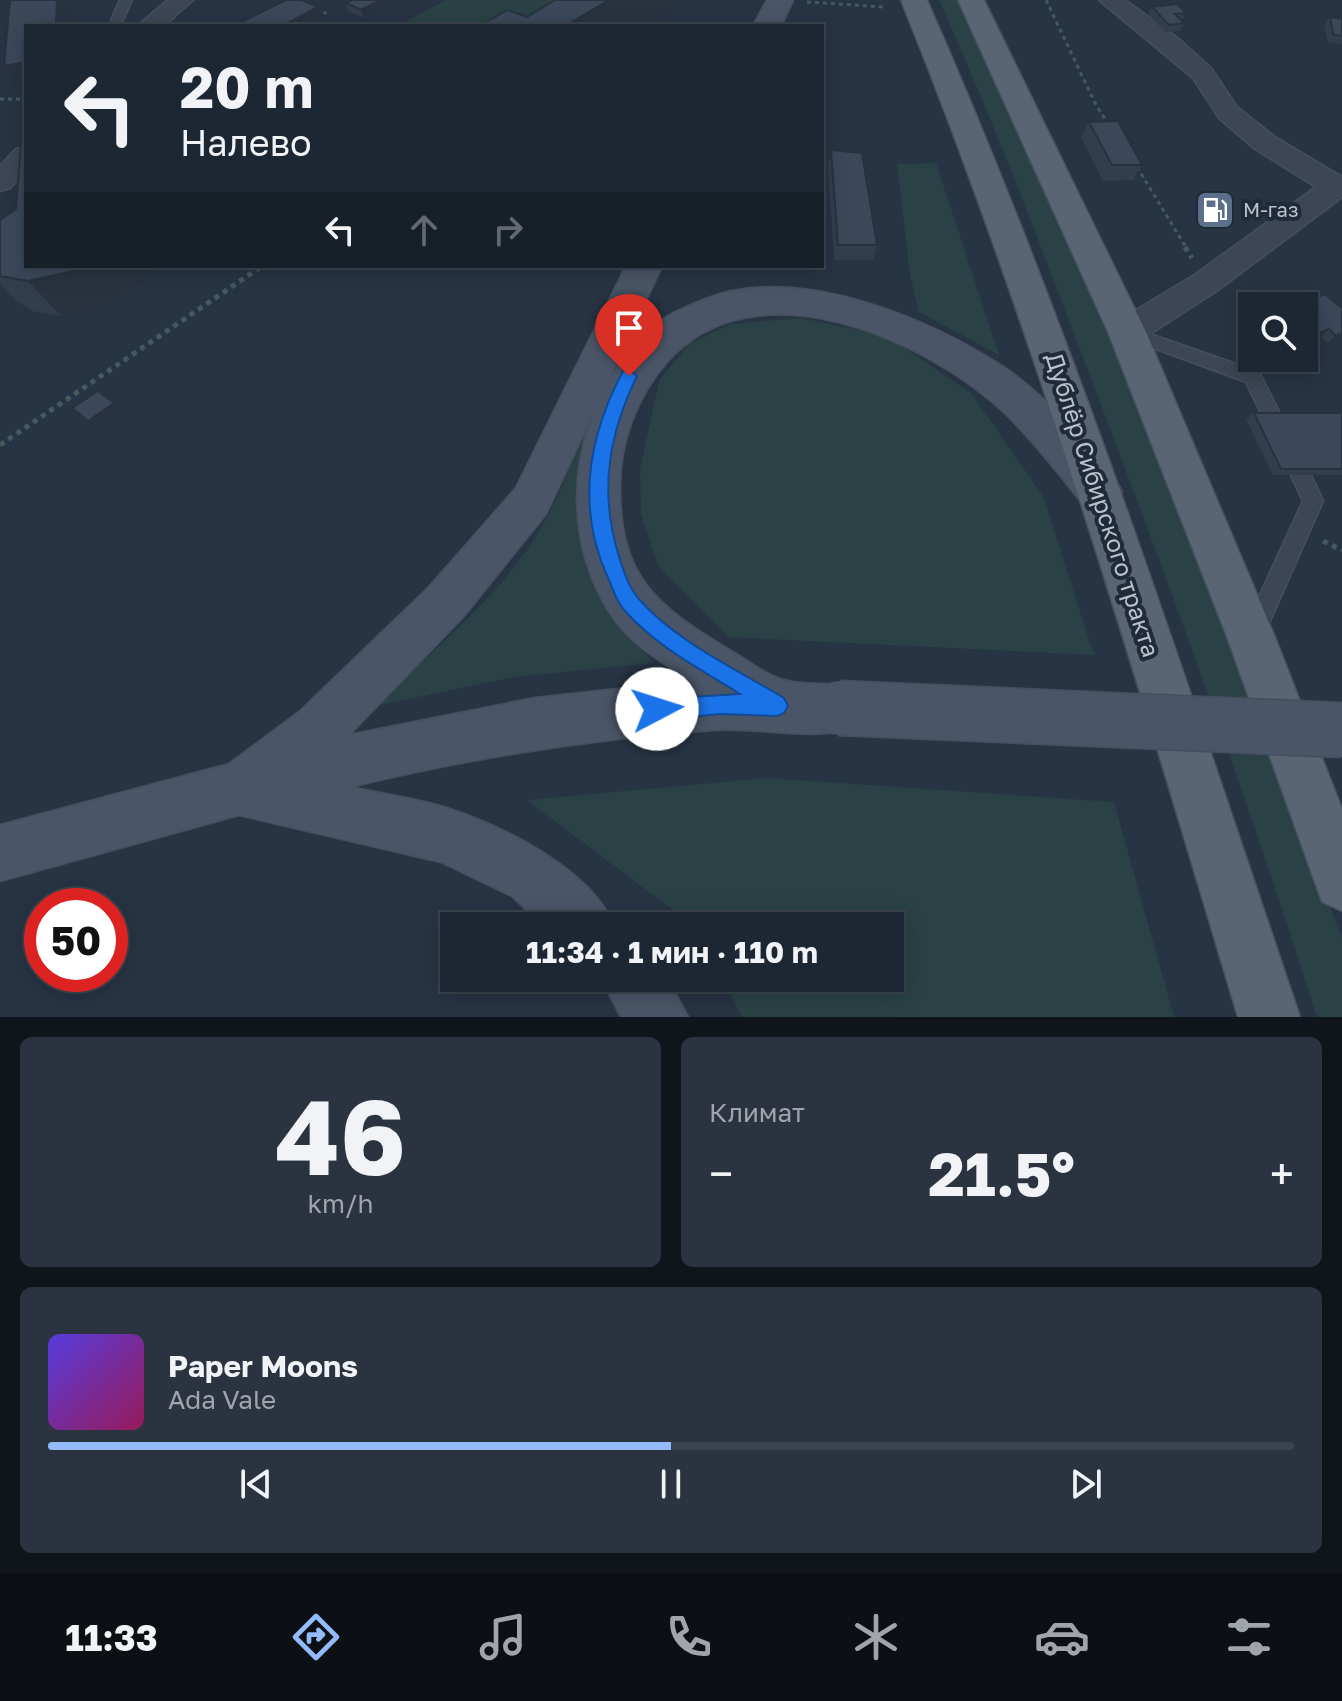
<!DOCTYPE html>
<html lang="ru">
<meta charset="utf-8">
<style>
:root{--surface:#1d2733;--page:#2a333f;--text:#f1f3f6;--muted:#a0a5ac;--line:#3b444e;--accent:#93bbf9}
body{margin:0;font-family:"Golos Text",sans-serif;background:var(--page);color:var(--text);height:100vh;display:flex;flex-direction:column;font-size:30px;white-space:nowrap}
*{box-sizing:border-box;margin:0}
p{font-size:26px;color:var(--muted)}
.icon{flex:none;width:44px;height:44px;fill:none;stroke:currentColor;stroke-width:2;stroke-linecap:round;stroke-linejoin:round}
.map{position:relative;height:1017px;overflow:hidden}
.side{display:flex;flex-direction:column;gap:20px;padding:20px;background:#10151c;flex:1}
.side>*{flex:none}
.top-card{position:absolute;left:24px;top:24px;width:800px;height:244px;border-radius:0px;box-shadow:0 4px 20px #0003,0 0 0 2px var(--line);background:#1d2733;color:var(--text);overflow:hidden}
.buttons{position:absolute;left:1238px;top:292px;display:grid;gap:16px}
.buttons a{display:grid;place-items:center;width:80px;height:80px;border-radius:0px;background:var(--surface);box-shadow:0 4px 20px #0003,0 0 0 2px var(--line);font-size:40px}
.speed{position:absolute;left:24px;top:888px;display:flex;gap:16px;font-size:40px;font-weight:700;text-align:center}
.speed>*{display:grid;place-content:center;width:104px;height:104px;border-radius:50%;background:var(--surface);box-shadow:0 4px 20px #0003,0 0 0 2px var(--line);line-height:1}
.speed .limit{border:12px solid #d22;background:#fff;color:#111}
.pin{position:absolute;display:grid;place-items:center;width:68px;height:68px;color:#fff;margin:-82px -34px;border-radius:50% 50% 50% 0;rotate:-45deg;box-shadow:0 0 8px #0007}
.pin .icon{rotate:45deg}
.me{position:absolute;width:88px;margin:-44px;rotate:85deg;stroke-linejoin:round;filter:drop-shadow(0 0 6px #0008)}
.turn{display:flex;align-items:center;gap:28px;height:168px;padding:0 24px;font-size:36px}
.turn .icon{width:104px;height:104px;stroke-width:2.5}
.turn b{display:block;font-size:56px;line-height:68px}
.lanes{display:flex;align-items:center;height:76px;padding:0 24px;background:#0003;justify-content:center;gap:40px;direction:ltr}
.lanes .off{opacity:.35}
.big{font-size:60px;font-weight:700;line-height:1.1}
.side .widget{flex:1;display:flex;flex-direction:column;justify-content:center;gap:12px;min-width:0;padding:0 28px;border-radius:12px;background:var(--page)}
.side .dial{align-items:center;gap:0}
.dial b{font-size:104px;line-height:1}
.song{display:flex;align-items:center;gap:24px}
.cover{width:96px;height:96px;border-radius:12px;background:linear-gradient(135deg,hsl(250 70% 55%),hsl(330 70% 35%))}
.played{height:8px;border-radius:4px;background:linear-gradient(90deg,var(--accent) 50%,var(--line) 50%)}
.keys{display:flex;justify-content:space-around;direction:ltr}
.heat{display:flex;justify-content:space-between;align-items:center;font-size:44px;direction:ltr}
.side .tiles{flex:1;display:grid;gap:20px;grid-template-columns:1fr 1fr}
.widget:last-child{grid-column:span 2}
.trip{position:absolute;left:440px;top:912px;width:464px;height:80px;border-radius:0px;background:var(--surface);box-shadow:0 4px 20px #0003,0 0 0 2px var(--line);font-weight:700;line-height:80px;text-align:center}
.tab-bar{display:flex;height:128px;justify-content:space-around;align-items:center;background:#0c1014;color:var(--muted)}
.tab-bar .icon{width:56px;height:56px}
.tab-bar .active{color:var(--accent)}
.tab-bar b{font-size:36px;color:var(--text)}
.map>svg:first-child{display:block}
.green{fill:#2a4245}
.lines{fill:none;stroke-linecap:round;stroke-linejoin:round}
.service-casing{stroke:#464f5d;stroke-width:3}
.minor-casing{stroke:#464f5d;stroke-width:3}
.secondary-casing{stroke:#464f5d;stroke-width:3}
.primary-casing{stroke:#464f5d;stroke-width:3}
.path-far1{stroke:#435b5d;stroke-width:3;stroke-dasharray:4 4;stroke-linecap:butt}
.path{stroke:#435b5d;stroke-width:5;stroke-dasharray:5 5;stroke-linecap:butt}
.service{fill:#3c4654;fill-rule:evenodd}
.minor{fill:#3c4654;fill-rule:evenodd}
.secondary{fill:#4a5567;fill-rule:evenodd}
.primary{fill:#5a6574;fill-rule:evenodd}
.secondary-bridge-casing{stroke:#464f5d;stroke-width:57;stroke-linecap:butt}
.secondary-bridge{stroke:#4a5567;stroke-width:54}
.wall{fill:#323e4d}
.shaded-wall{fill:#29323f}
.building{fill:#3a485a;stroke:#29323f;stroke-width:2}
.route{fill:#1a73e8;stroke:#114b97;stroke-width:2}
.labels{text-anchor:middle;stroke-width:8;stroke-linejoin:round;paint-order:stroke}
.far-poi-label{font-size:20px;fill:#bac1cd;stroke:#202b39;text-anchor:start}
.street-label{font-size:24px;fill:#bac1cd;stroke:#202b39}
</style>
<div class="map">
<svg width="1342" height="1017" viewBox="0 0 1342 1017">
<rect width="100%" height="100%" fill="#273444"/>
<path class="green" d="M446 0H575L522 26H398Z
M939 0H957L1067 235 1170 484 1342 938V1017H1317C1251 809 1177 604 1099 400 1048 265 998 131 939 0Z
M936 163 999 355 919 312 910 275 897 164Z
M801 318 887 336 971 393 1043 496 1094 655 728 637 658 565 641 514 640 469 659 381 689 344 730 324Z
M588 422 576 512 583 543 592 574 618 624 654 663 514 677 370 707C426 658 483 611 527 550 554 513 570 464 588 422Z
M767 778 1114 802 1174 1017H742L722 978H890V926H694L527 800Z"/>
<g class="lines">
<g class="service-casing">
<path id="service" d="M120 0H132L123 20 117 24 111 20Z
M1127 326 1259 372 1283 420 1281 425H1267L1246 382 1121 336 1118 332 1121 328Z
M1301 467 1308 469 1323 501 1261 641 1253 644 1245 641 1242 634 1303 501 1291 475 1294 469Z"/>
</g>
<g class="minor-casing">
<path id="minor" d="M168 0H193L164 26H137Z
M1099 0H1125L1180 40 1211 68 1237 107 1275 137 1342 177V197L1218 290 1139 341 1127 344 1115 341 1111 332 1115 323 1196 274 1316 187 1255 149 1219 118 1193 78Z
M26 147V171L10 188 0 191V166L16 149Z"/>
</g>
<g class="secondary-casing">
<path id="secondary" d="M767 0H793L781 26H753Z
M626 266H662L546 514 463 617 349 735 535 698 690 681C663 663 630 644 612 616 551 524 573 397 655 325 667 315 688 306 703 300 794 262 928 317 1005 368 1048 397 1081 440 1115 479L1122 492 1115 505C1105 509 1097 512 1087 506 1078 501 1070 487 1063 479 1045 457 1027 435 1007 415 928 339 754 262 667 362 637 396 619 443 620 489 620 578 657 606 728 649 744 658 762 673 780 679 804 688 831 679 857 690L864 708 857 726C816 743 758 726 712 730 590 739 469 758 350 787 382 794 416 798 447 808 504 827 591 869 614 926H543L512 896 441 862 239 815 0 881V825L229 764 299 712 429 587 516 488Z
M601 978H667L688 1017H621Z"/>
</g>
<g class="primary-casing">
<path id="primary" d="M901 0H927C1073 331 1184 674 1300 1017H1238C1135 674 1035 332 901 0Z
M958 0H984L1146 332 1275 637 1342 809V911L1322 902 1227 637 1108 332Z"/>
</g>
<path class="path-far1" d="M1046 0 1096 105 1109 125
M807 2 884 7
M317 18 326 12
M0 99H26
M1137 167 1187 249"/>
<path class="path" d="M1185 247 1192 258
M0 445 262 266
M1323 541 1342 550"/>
<use href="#service" class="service"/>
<use href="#minor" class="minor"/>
<use href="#secondary" class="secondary"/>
<use href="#primary" class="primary"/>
<g class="secondary-bridge-casing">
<path id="secondary-bridge" d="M839 708 1342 730"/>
</g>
<use href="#secondary-bridge" class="secondary-bridge"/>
</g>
<path class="wall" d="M352 0H391L392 2 364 18 348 11 346 3Z
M1152 7 1186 13 1181 21 1184 23 1180 31 1165 32 1148 14Z
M1330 17 1342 19V44L1328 42 1324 25Z
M1089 122 1142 165 1133 180 1103 181 1081 137Z
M831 150 877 245 873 260H834L828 166Z
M0 220 26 266H149L147 275 112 305 61 316 32 311 15 300 0 284Z
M1248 303H1298L1342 338 1328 343 1321 337 1252 306V320L1242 310Z
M1254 413H1342V475H1273L1246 419Z"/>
<path class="shaded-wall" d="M57 0H71V26H56Z
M380 0H391L392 2 364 18 361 10Z
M609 0H688L647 26H565Z
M318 7 324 26H282Z
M26 62V88L21 89 4 66Z
M86 266H149L147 275 112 305 61 316 28 281Z
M1329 329 1321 337 1304 343V338Z
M1342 333V338L1328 343 1336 336Z
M114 403 120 410 96 428 88 421Z"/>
<path class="building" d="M10 0H57L56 26H26V62L4 66Z
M286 0H302L318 7 282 26H234Z
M352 0H380L361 10 346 3Z
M555 0H609L565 26 546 24 538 26H480L507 10 527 17Z
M1177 4 1186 13 1175 14 1184 23 1169 25 1152 7Z
M1330 17 1342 19V36L1333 34Z
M1118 121 1142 165H1112L1089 122Z
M26 141V266H86L82 269 28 281 0 276V220L16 209 21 142Z
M831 150 862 153 877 245H838Z
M1284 291 1298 303 1325 294 1342 308V333L1336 336 1329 329 1304 338V306H1252L1248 303Z
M98 391 114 403 88 421 72 408Z
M1254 413H1342V469H1281Z"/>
<path class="route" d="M629 370 637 376C609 434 599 490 618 553 622 567 628 587 638 598 675 641 736 669 784 698L788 706 784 713 777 716 720 714 657 720 649 717 646 709 649 702 657 699 740 694C700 669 656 646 625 611 617 603 613 589 608 578 576 508 588 437 623 371Z"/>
<defs>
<g id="fuel-square" transform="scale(2)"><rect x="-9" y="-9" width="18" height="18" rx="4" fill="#5c6f8a" stroke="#202b39"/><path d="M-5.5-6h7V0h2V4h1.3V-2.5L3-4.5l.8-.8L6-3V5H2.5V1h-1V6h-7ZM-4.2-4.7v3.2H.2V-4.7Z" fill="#fff"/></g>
</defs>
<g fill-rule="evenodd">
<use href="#fuel-square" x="1215" y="210"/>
</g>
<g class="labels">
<g class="far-poi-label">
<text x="1243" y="217">М-газ</text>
</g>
<g class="street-label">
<text transform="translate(1102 505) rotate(72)" y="8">Дублёр Сибирского тракта</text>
</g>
</g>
</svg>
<div class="buttons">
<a><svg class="icon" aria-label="search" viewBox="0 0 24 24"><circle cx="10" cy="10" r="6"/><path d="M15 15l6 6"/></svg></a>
</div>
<div class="speed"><div class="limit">50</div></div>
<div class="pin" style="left:629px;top:376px;background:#d93025"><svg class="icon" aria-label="arrive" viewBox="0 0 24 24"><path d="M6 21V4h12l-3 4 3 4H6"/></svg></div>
<svg class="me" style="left:657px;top:709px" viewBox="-20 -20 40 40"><circle r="19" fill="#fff"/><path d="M0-13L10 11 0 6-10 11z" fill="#1a73e8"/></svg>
<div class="trip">11:34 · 1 мин · 110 m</div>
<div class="top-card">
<div class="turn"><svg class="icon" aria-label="left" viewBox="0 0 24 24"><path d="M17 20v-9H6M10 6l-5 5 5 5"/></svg><div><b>20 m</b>Налево</div></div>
<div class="lanes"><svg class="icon" aria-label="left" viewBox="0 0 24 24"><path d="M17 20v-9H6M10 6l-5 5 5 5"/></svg><svg class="icon off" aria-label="ahead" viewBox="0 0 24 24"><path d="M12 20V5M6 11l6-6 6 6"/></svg><svg class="icon off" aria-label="right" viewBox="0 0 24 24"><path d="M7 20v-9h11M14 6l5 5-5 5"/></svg></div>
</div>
</div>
<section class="side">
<div class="tiles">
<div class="widget dial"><b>46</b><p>km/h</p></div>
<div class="widget"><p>Климат</p>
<div class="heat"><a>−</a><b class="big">21.5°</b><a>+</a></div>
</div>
<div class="widget">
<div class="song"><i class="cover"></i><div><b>Paper Moons</b><p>Ada Vale</p></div></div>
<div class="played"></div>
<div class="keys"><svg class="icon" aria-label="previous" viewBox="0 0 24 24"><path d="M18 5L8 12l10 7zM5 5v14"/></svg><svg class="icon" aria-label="pause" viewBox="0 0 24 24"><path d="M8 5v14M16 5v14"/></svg><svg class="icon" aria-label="next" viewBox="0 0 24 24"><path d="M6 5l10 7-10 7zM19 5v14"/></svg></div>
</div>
</div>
</section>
<nav class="tab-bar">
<b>11:33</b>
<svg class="icon active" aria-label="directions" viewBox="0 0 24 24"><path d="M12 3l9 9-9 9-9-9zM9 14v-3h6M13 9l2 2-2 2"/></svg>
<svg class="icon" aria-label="music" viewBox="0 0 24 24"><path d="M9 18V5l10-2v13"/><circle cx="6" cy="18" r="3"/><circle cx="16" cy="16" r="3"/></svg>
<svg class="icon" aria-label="phone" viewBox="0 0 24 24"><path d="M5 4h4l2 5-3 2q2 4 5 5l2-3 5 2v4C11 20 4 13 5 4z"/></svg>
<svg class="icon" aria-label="climate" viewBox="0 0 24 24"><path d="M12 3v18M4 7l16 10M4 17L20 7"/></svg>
<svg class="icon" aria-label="car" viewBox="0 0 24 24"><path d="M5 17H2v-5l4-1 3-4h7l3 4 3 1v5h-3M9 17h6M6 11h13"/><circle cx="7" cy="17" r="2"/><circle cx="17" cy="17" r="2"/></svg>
<svg class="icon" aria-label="filters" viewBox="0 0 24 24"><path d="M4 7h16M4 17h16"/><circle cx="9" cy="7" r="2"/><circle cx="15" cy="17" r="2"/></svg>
</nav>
